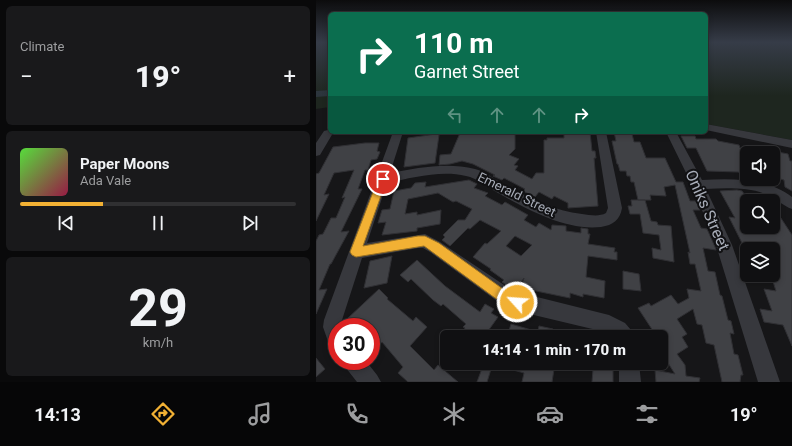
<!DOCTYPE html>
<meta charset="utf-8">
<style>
:root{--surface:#101012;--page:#19191b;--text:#f1f3f6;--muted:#9c9d9f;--line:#303032;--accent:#f2b134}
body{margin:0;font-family:Roboto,sans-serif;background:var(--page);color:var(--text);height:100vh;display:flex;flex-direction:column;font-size:15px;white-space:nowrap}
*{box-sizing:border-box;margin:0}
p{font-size:13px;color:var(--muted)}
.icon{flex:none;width:22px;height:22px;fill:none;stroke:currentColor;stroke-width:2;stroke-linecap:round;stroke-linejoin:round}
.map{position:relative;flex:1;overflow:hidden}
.panel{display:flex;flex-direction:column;gap:6px;padding:6px;background:#09090a;width:316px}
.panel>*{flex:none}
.guide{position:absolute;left:12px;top:12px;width:380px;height:122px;border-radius:6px;box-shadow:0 2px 6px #0003,0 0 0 1px var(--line);background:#0b6e4f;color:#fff;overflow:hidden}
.controls{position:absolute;left:424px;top:146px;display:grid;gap:8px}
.controls a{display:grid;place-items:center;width:40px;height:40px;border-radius:6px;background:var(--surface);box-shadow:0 2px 6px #0003,0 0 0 1px var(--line);font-size:20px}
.speed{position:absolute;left:12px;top:318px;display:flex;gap:8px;font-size:20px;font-weight:700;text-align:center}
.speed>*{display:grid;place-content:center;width:52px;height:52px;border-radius:50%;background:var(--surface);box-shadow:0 2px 6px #0003,0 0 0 1px var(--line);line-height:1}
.speed .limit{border:6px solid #d22;background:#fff;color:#111}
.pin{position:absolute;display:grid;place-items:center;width:34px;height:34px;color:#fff;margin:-17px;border:2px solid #fff;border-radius:50%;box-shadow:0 1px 4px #0007}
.me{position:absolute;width:44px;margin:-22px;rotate:296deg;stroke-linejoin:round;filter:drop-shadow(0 0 3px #0008)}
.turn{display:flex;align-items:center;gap:14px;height:84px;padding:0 20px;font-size:18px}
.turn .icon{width:52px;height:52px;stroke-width:2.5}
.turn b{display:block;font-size:28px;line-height:34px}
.lanes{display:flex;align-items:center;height:38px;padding:0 20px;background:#0003;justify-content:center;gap:20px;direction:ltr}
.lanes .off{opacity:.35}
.big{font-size:30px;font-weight:800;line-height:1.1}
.panel .card{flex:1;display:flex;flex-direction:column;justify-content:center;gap:6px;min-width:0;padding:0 14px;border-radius:6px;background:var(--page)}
.panel .dial{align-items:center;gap:0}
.dial b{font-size:52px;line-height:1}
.song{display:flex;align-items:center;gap:12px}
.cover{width:48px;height:48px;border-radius:6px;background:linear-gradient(135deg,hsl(110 70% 55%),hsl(340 70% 35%))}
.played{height:4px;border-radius:2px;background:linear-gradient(90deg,var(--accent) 30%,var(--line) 30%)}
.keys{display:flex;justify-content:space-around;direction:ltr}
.heat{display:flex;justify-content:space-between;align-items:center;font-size:22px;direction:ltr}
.trip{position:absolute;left:124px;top:330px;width:228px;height:40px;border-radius:6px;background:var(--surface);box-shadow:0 2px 6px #0003,0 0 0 1px var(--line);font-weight:800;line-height:40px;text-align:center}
.tab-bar{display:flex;height:64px;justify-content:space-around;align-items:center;background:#060607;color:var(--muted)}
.tab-bar .icon{width:28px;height:28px}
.tab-bar .active{color:var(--accent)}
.tab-bar b{font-size:18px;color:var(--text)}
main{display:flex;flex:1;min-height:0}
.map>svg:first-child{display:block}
.green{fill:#1e261f}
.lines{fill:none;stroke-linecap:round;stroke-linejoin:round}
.river{fill:#2c353c;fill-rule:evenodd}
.building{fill:#404145;stroke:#303034;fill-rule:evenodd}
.minor{fill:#37383d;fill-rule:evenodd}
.route{fill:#f2b134;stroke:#9d7322}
.labels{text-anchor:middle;stroke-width:4;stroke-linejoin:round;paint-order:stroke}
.street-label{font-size:13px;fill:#a8adb8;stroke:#111113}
.near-street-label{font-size:16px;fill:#a8adb8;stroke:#111113}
</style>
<main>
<section class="panel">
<div class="card"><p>Climate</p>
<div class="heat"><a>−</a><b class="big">19°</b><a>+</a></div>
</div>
<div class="card">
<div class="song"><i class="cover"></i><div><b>Paper Moons</b><p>Ada Vale</p></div></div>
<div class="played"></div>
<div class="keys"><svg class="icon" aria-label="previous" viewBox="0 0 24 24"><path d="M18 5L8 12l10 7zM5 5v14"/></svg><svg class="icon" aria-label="pause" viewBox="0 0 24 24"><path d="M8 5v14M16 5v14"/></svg><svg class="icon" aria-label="next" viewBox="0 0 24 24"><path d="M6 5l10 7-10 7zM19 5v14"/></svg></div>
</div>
<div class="card dial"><b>29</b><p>km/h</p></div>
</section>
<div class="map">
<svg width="476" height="382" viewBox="0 0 476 382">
<rect width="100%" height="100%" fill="#161618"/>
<path class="green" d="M0 42H14V107L0 109Z
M390 42H476V140L390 124Z"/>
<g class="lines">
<path class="river" d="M14 90V96L0 97V91Z"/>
</g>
<path class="building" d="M176 132 199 134V149L193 155 203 159 198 165 202 166 199 170 216 179 220 173H228V140H231V138H248V132H274L276 151H279L280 158H278L282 206 252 208V203L238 196 236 199 223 192 219 197 207 191 209 189 188 178 186 180 177 176 179 175 157 164 146 161 134 164 123 165 124 155 135 154 144 133 175 134Z
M298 132 316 134 318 142H324L330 158H349L360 182H367L374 201H381L384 210H377L385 228 391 229 399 247 400 250 387 248 392 271 399 272 404 295 406 296 412 320 415 321 418 334 414 333 418 354 422 355 427 375H425L424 382H406L398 345 390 343 386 325 381 324 377 309 361 319 371 334 366 337 372 347 361 354 369 365 370 376 384 378 383 382H340L339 370 359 374 345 352V337H341L322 308 333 303 335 306 355 295 362 304 373 298 371 289 385 291 379 264H374L372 252 374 253 359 185 348 187 350 196 334 195 335 200H322L318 182H315L314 176H311L310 171H304L302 164H301L296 141H300Z
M120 134 123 135 119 163 88 167 92 138Z
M365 136H379L380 139H400L402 141 423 145 424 148 431 149V175L422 172 391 171 380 148H371Z
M49 143H63L61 151 64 152 61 159 55 160 52 170H49L42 189H46L25 232 33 231 15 264H14L3 290 11 289 0 314V241L3 235 7 234 15 218H20L29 197 26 198 38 170 18 173 8 195 13 194 0 221V174L3 173 17 147Z
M457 151 472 154 474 161H476V191L469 187 468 180 457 177Z
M153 180 161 184 158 188 172 193 169 196 186 205 189 202 212 215 208 220 220 227 223 223 235 230 236 225 250 226V231L265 233V228L272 229V234H274L272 244 299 248 298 252H301V260L272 256 270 277 289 281 288 298 267 294V297L254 293V298L220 291 205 287 208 278 201 288 198 290 186 282 188 280 174 270 175 269 157 257 169 243 171 244 185 231 164 220 154 229 152 228 134 246 126 240 129 237 127 235 142 220H149L156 209 140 201 137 202 122 193 92 199 89 214 101 212V215L125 210 124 224 101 228V231L66 235 70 222 62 223 66 210 74 209 78 191 95 188 99 183 110 182 109 187ZM199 236 216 245 205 256 190 246Z
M421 190 426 191 431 198V227H457V206L476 235V346L467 325 448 322 444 309 456 311 448 289 460 291 455 275H457V249H429L413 217 419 218 404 191Z
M315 200H329L335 221 341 222 342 225 355 226 358 262 337 258 336 248 345 250 343 235 327 233 324 214H314L312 206H316Z
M76 256 71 283 48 288 54 261Z
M101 260 129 286 164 312 169 304 178 309 175 313 182 317 172 331 170 329 165 337H143L149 328 147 327 150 324 127 304 125 306 117 300 95 279 92 282 84 275Z
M307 271 323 274 325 291 307 289Z
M63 289 72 298 71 299 97 321 100 317 111 327 94 346 118 370 122 365 142 382H92L82 373 87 367 66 342 55 354V327H38L31 319Z
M195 324 222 332 223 326 237 329 236 337H191Z
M0 358 9 369 0 377Z
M168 363H177L171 382H161Z
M179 363H239L236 382H206L208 373 179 365Z
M268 363H297V382H276L277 369Z"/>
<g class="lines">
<path class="minor" d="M390 124 476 140V148L390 130Z
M12 130 17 133 4 155 0 156V143L8 131Z
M77 132H87L74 173C102 168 130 162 159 169 170 172 179 180 189 185 213 198 238 211 266 214 274 215 283 217 290 213L292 208 280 132H290L306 208C304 220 297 225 285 227 250 231 212 210 182 193 172 187 161 178 150 176 124 170 96 178 71 183L51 243 109 234 124 242 197 291 293 315 309 323 315 330 318 337H296L289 332 201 311 185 304 114 252 107 248H102L46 258 26 320 25 327H21V350L14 347 7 327 8 320Z
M350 132H360L386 180C416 178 451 178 476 197V209C467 206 461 199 452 195 434 187 410 188 390 189L416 245 464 382H442L400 245 376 185Z
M27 361H50L61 375 65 382H41L30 368Z
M303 363H323L325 382H303Z"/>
</g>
<linearGradient id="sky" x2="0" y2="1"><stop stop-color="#0c0c0d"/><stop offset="0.44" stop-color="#363c48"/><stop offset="1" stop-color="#363c48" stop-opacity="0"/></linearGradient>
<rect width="476" height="96" fill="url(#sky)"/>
<path class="route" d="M67 176 71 179 47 246 102 236H109L123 243 187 289 205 298 207 302 205 307 201 309 179 298 108 246 40 257 36 255 34 252 62 179Z"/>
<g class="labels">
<g class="street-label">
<text transform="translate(201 194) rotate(26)" y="5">Emerald Street</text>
</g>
<g class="near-street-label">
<text transform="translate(392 210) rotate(66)" y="6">Oniks Street</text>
</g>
</g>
</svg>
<div class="controls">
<a><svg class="icon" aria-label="sound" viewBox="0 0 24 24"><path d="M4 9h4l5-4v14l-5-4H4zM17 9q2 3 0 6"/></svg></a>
<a><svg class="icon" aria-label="search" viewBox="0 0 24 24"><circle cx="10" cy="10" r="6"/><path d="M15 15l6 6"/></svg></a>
<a><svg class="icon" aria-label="layers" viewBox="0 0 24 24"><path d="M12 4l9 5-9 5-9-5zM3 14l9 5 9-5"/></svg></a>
</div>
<div class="speed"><div class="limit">30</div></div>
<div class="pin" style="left:67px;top:179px;background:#d93025"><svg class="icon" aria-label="arrive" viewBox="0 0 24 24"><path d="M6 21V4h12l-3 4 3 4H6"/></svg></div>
<svg class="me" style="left:201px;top:302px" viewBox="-20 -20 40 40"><circle r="17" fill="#f2b134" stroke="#fff" stroke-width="3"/><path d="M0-11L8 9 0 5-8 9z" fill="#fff"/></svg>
<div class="trip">14:14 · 1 min · 170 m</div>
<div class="guide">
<div class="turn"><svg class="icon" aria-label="right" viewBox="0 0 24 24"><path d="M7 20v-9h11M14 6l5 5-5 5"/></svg><div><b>110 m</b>Garnet Street</div></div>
<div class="lanes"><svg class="icon off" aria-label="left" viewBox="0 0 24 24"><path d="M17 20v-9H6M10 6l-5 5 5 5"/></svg><svg class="icon off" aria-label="ahead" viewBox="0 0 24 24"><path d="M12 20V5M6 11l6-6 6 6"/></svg><svg class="icon off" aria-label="ahead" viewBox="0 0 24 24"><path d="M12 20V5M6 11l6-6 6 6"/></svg><svg class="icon" aria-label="right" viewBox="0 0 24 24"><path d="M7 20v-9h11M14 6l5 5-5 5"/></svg></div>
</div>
</div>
</main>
<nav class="tab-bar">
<b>14:13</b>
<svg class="icon active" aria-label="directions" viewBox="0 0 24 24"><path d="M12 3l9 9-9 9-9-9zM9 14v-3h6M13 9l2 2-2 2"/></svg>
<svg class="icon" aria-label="music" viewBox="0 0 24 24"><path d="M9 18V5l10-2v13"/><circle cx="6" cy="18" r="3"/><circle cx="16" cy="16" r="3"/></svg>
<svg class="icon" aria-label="phone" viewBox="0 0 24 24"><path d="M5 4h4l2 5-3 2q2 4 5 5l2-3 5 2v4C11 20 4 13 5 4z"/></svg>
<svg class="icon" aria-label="climate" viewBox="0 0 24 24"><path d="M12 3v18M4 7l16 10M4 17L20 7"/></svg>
<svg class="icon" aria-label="car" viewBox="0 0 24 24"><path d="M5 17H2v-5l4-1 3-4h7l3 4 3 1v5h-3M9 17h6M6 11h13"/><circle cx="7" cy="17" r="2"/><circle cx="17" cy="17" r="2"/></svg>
<svg class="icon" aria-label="filters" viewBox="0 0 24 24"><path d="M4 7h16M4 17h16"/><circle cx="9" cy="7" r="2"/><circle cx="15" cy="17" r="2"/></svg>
<b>19°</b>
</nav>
